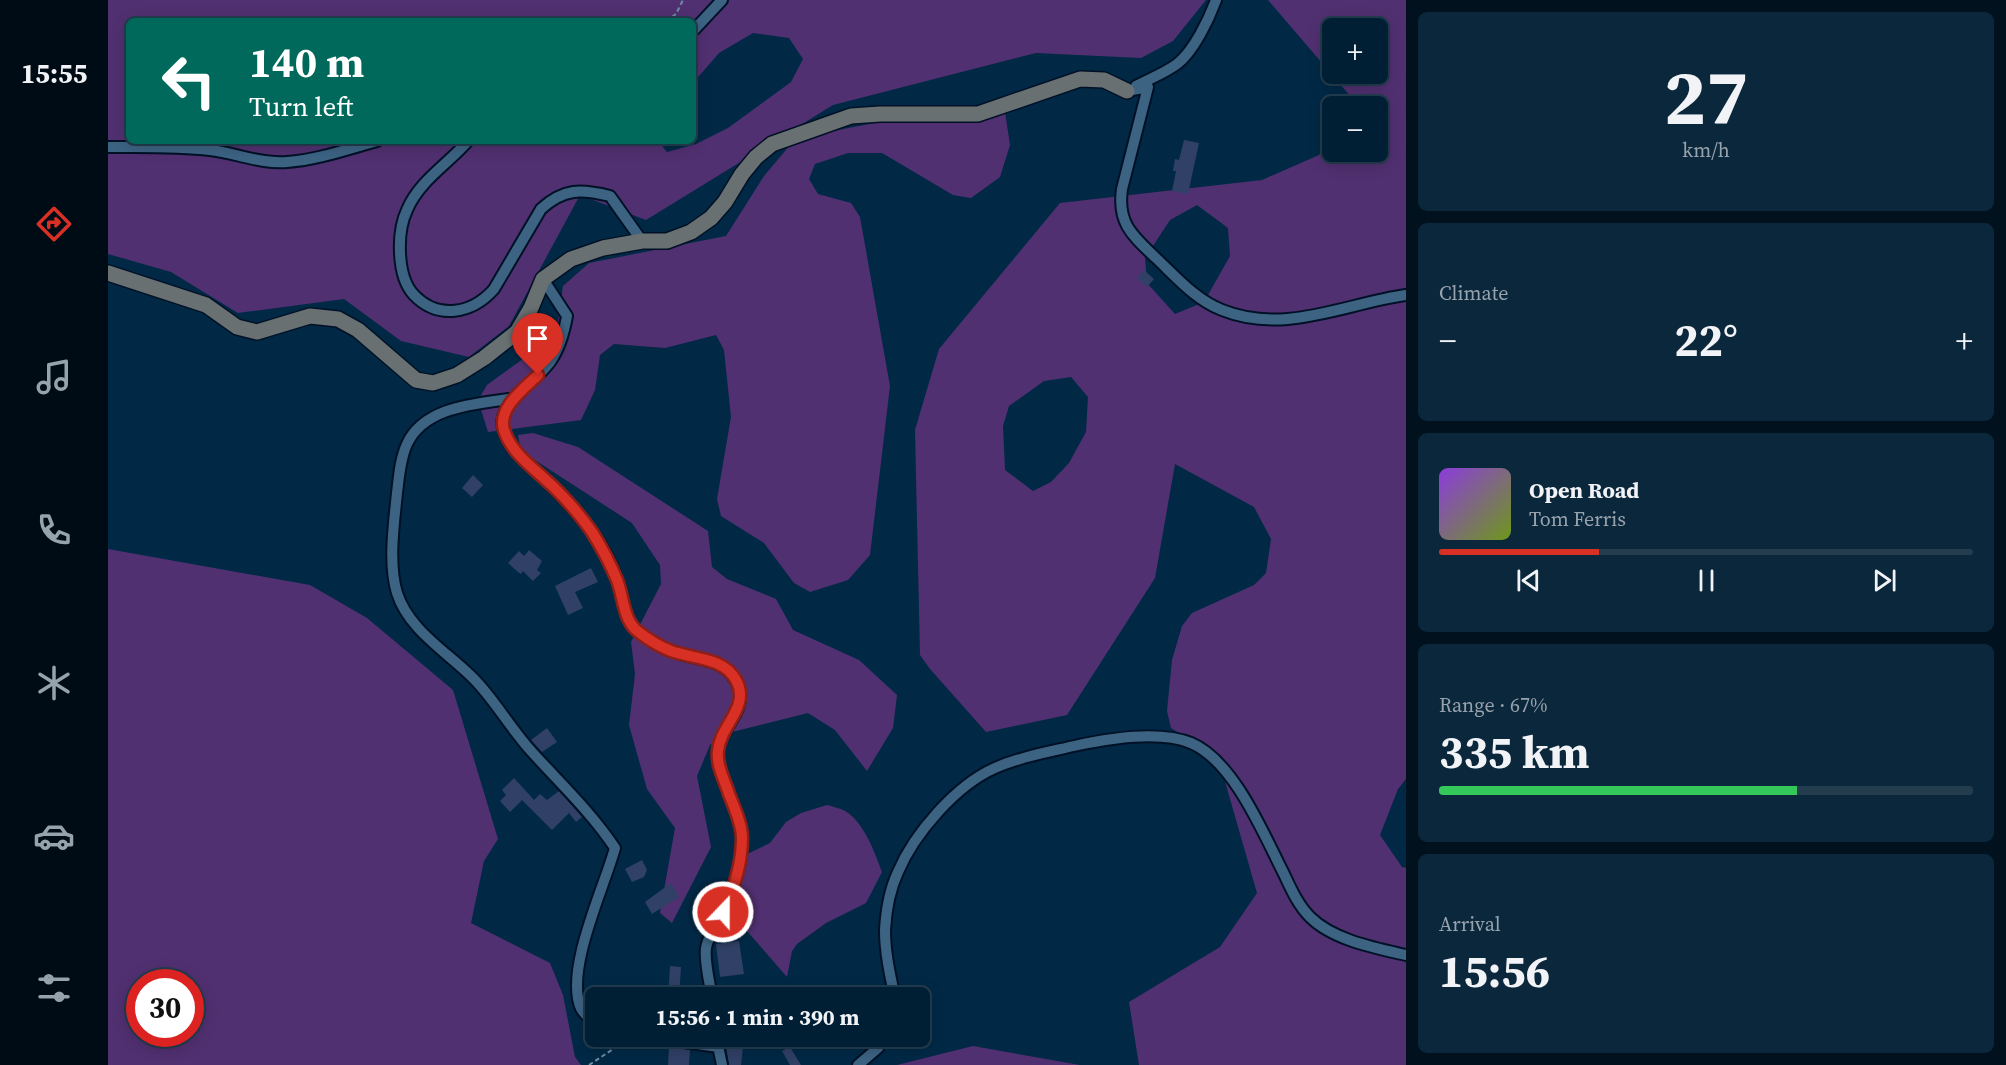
<!DOCTYPE html>
<meta charset="utf-8">
<style>
:root{--surface:#011f34;--page:#0b273c;--text:#f1f3f6;--muted:#96a2ac;--line:#233d4f;--accent:#d93025}
body{margin:0;font-family:"Source Serif 4",serif;background:var(--page);color:var(--text);height:100vh;display:flex;flex-direction:column;font-size:22px;white-space:nowrap}
*{box-sizing:border-box;margin:0}
p{font-size:20px;color:var(--muted)}
.icon{flex:none;width:33px;height:33px;fill:none;stroke:currentColor;stroke-width:2;stroke-linecap:round;stroke-linejoin:round}
.map{position:relative;flex:1;overflow:hidden}
.side{display:flex;flex-direction:column;gap:12px;padding:12px;background:#01111d;width:600px}
.side>*{flex:none}
.guide{position:absolute;left:18px;top:18px;width:570px;height:126px;border-radius:9px;box-shadow:0 3px 15px #0003,0 0 0 2px var(--line);background:#00695c;color:#fff;overflow:hidden}
.controls{position:absolute;left:1214px;top:18px;display:grid;gap:12px}
.controls a{display:grid;place-items:center;width:66px;height:66px;border-radius:9px;background:var(--surface);box-shadow:0 3px 15px #0003,0 0 0 2px var(--line);font-size:30px}
.speed{position:absolute;left:18px;top:969px;display:flex;gap:12px;font-size:30px;font-weight:700;text-align:center}
.speed>*{display:grid;place-content:center;width:78px;height:78px;border-radius:50%;background:var(--surface);box-shadow:0 3px 15px #0003,0 0 0 2px var(--line);line-height:1}
.speed .limit{border:9px solid #d22;background:#fff;color:#111}
.pin{position:absolute;display:grid;place-items:center;width:51px;height:51px;color:#fff;margin:-62px -26px;border-radius:50% 50% 50% 0;rotate:-45deg;box-shadow:0 0 6px #0007}
.pin .icon{rotate:45deg}
.me{position:absolute;width:66px;margin:-33px;rotate:22deg;stroke-linejoin:round;filter:drop-shadow(0 0 4px #0008)}
.turn{display:flex;align-items:center;gap:21px;height:126px;padding:0 24px;font-size:27px}
.turn .icon{width:78px;height:78px;stroke-width:2.5}
.turn b{display:block;font-size:42px;line-height:51px}
.big{font-size:45px;font-weight:700;line-height:1.1}
.side .tile{flex:1;display:flex;flex-direction:column;justify-content:center;gap:9px;min-width:0;padding:0 21px;border-radius:9px;background:var(--page)}
.side .dial{align-items:center;gap:0}
.dial b{font-size:78px;line-height:1}
.song{display:flex;align-items:center;gap:18px}
.cover{width:72px;height:72px;border-radius:9px;background:linear-gradient(135deg,hsl(270 70% 55%),hsl(80 70% 35%))}
.played{height:6px;border-radius:3px;background:linear-gradient(90deg,var(--accent) 30%,var(--line) 30%)}
.keys{display:flex;justify-content:space-around;direction:ltr}
.heat{display:flex;justify-content:space-between;align-items:center;font-size:33px;direction:ltr}
.charge{height:9px;border-radius:4px;background:linear-gradient(90deg,#34c759 67%,var(--line) 0)}
.trip{position:absolute;left:477px;top:987px;width:345px;height:60px;border-radius:9px;background:var(--surface);box-shadow:0 3px 15px #0003,0 0 0 2px var(--line);font-weight:700;line-height:60px;text-align:center}
main{display:flex;flex:1;min-height:0}
.menu{display:flex;flex-direction:column;width:108px;justify-content:space-around;align-items:center;background:#000c15;color:var(--muted)}
.menu .icon{width:42px;height:42px}
.menu .current{color:var(--accent)}
.menu b{font-size:27px;color:var(--text)}
.map>svg:first-child{display:block}
.green{fill:#513071;fill-rule:evenodd}
.building{fill:#304066}
.lines{fill:none;stroke-linecap:round;stroke-linejoin:round}
.street-casing{stroke:#001126;stroke-width:14}
.secondary-casing{stroke:#001126;stroke-width:18}
.path{stroke:#6f8ca2;stroke-width:2;stroke-dasharray:4.5 3;stroke-linecap:butt}
.street{stroke:#3d6383;stroke-width:10}
.secondary{stroke:#697072;stroke-width:15}
.route-casing{stroke:#8d1f18;stroke-width:15}
.route{stroke:#d93025;stroke-width:10}
</style>
<main>
<nav class="menu">
<b>15:55</b>
<svg class="icon current" aria-label="directions" viewBox="0 0 24 24"><path d="M12 3l9 9-9 9-9-9zM9 14v-3h6M13 9l2 2-2 2"/></svg>
<svg class="icon" aria-label="music" viewBox="0 0 24 24"><path d="M9 18V5l10-2v13"/><circle cx="6" cy="18" r="3"/><circle cx="16" cy="16" r="3"/></svg>
<svg class="icon" aria-label="phone" viewBox="0 0 24 24"><path d="M5 4h4l2 5-3 2q2 4 5 5l2-3 5 2v4C11 20 4 13 5 4z"/></svg>
<svg class="icon" aria-label="climate" viewBox="0 0 24 24"><path d="M12 3v18M4 7l16 10M4 17L20 7"/></svg>
<svg class="icon" aria-label="car" viewBox="0 0 24 24"><path d="M5 17H2v-5l4-1 3-4h7l3 4 3 1v5h-3M9 17h6M6 11h13"/><circle cx="7" cy="17" r="2"/><circle cx="17" cy="17" r="2"/></svg>
<svg class="icon" aria-label="filters" viewBox="0 0 24 24"><path d="M4 7h16M4 17h16"/><circle cx="9" cy="7" r="2"/><circle cx="15" cy="17" r="2"/></svg>
</nav>
<div class="map">
<svg width="1298" height="1065" viewBox="0 0 1298 1065">
<rect width="100%" height="100%" fill="#012946"/>
<path class="green" d="M0 0H1098L1065 41 1033 58 928 53 725 105 538 220 472 195 401 326 361 357 293 341 236 299 130 313 63 272 0 254ZM21 21H585V83L611 53 645 33 681 38 695 59 683 82 620 128 588 144 559 152 550 141H21Z
M1160 0H1298V779L1290 789 1272 835 1294 867 1298 868V1065H1031L1021 1002 1112 947 1149 893 1110 757 1063 728 1059 711 1064 660 1074 626 1084 613 1146 585 1158 573 1163 539 1146 507 1067 464 1047 578 959 715 878 732 822 669 812 655 807 430 831 349 952 203 1154 180 1211 155 1224 139V152H1269V106H1240L1243 97ZM1224 28H1269V74H1224ZM1089 205 1120 228 1122 256 1096 302 1067 314 1039 283 1037 258 1062 220ZM963 377 980 397 978 432 961 463 943 482 925 491 897 470 895 426 901 406 936 381Z
M830 111 897 112 902 145 892 177 863 198 845 195 774 153H740L707 164 701 179 710 194 743 203 752 217 782 386 762 555 740 580 702 592 686 583 656 543 613 516 609 499 623 417 616 350 608 335 557 348 506 344 492 355 487 390 473 420 380 432 370 400 379 385 448 335 455 286 481 263 618 236 656 176 688 138Z
M425 433 470 447 600 531 604 567 619 579 668 599 685 630 751 660 789 695 785 728 759 771 727 730 700 713 616 734 602 745 589 776 603 847 564 923 552 913 567 828 539 789 521 725 527 674 523 642 553 584 552 565 524 523 413 451 410 435Z
M0 549 202 585 259 618 345 690 390 839 376 861 363 923 442 963 455 995 467 1057 473 1065H0ZM82 982V1034H32V982Z
M719 805C725 807 732 808 737 811 756 822 767 853 774 872L758 903 718 923 689 944 684 951 679 977 618 907 631 858 662 843 678 822 693 813Z
M865 1046 972 1065H789Z"/>
<path class="building" d="M1076 140 1091 143 1080 194 1064 191 1068 171H1065L1067 159 1071 160Z
M1036 270 1046 279 1039 287 1029 278Z
M365 475 375 485 364 497 354 488Z
M421 550 434 561 429 570 433 573 425 581 415 571 413 574 410 572 400 563 411 551 416 556Z
M483 568 490 582 467 592 475 608 460 615 447 586Z
M439 728 449 742 434 752 423 740Z
M406 778 426 800 432 794 439 800 451 791 474 817 468 822 461 813 444 830 414 800 402 812 392 801 398 795 394 790Z
M534 860 539 870 536 877 524 882 517 869Z
M563 883 571 897 544 914 537 902Z
M631 941 636 974 612 977 608 944Z
M562 966 573 967 571 998H560Z
M618 1045 635 1047 633 1065H621Z
M561 1047 582 1050 581 1065H560Z
M682 1047 693 1065H682L674 1051Z"/>
<g class="lines">
<g class="street-casing">
<path id="street" d="M585 31 614 0
M1028 86C1041 79 1057 73 1069 64 1086 51 1101 19 1108 0
M1019 91 1040 87 1014 189C1009 224 1025 236 1049 259 1068 277 1088 300 1114 310 1177 335 1235 304 1298 295
M360 141C340 164 311 181 299 210 289 231 288 276 306 295 330 320 364 314 386 289L433 209C456 188 473 189 502 196L534 241
M0 147C34 147 68 146 102 150 128 153 152 164 179 162 209 160 240 149 269 141
M435 279 459 316C456 333 452 348 442 362 430 379 400 396 395 417 389 444 427 468 443 485 456 499 470 513 482 529 494 545 505 565 511 585 516 601 516 623 532 633 541 640 553 647 563 651 588 661 621 657 631 688 638 712 612 729 610 751 607 776 634 812 634 837 635 866 624 894 611 919 607 928 599 939 598 948 596 961 602 984 604 998
M407 398C371 404 317 405 299 444 292 459 291 477 289 493 286 523 280 564 289 593 301 631 341 653 367 680 388 702 403 729 424 752 452 783 483 812 507 848 496 888 458 967 472 1006 474 1013 481 1018 488 1022
M787 998C782 975 777 953 777 930 778 912 782 889 790 872 806 834 848 785 887 768 912 757 940 752 966 746 998 739 1051 730 1083 743 1126 761 1156 835 1176 874 1183 889 1190 905 1202 917 1225 940 1267 948 1298 955
M535 1036 610 1047
M608 1036 614 1065
M750 1065 770 1048 777 1036"/>
</g>
<g class="secondary-casing">
<path id="secondary" d="M0 273 98 305 129 327 149 332 202 316 230 319 250 330 308 380 325 383 349 375 376 358 409 332 423 308 435 279 463 259 495 248 534 241H559L583 232 603 218 617 202 634 174 648 157 664 144 743 116 772 114H870L972 79 996 80 1019 91"/>
</g>
<path class="path" d="M558 21 568 14 575 0
M481 1065 525 1036"/>
<use href="#street" class="street"/>
<use href="#secondary" class="secondary"/>
</g>
<g class="lines">
<g class="route-casing">
<path id="route" d="M430 375C417 388 389 408 396 430 403 452 423 466 439 481 454 494 473 516 484 532 494 548 502 563 509 580 516 598 515 622 532 633 541 640 553 647 563 651 585 659 615 657 628 680 643 707 612 725 610 751 608 765 617 781 621 794 626 807 634 824 634 838 634 863 626 889 615 912"/>
</g>
<use href="#route" class="route"/>
</g>
</svg>
<div class="controls">
<a>+</a>
<a>−</a>
</div>
<div class="speed"><div class="limit">30</div></div>
<div class="pin" style="left:430px;top:375px;background:#d93025"><svg class="icon" aria-label="arrive" viewBox="0 0 24 24"><path d="M6 21V4h12l-3 4 3 4H6"/></svg></div>
<svg class="me" style="left:615px;top:912px" viewBox="-20 -20 40 40"><circle r="17" fill="#d93025" stroke="#fff" stroke-width="3"/><path d="M0-11L8 9 0 5-8 9z" fill="#fff"/></svg>
<div class="trip">15:56 · 1 min · 390 m</div>
<div class="guide">
<div class="turn"><svg class="icon" aria-label="left" viewBox="0 0 24 24"><path d="M17 20v-9H6M10 6l-5 5 5 5"/></svg><div><b>140 m</b>Turn left</div></div>
</div>
</div>
<section class="side">
<div class="tile dial"><b>27</b><p>km/h</p></div>
<div class="tile"><p>Climate</p>
<div class="heat"><a>−</a><b class="big">22°</b><a>+</a></div>
</div>
<div class="tile">
<div class="song"><i class="cover"></i><div><b>Open Road</b><p>Tom Ferris</p></div></div>
<div class="played"></div>
<div class="keys"><svg class="icon" aria-label="previous" viewBox="0 0 24 24"><path d="M18 5L8 12l10 7zM5 5v14"/></svg><svg class="icon" aria-label="pause" viewBox="0 0 24 24"><path d="M8 5v14M16 5v14"/></svg><svg class="icon" aria-label="next" viewBox="0 0 24 24"><path d="M6 5l10 7-10 7zM19 5v14"/></svg></div>
</div>
<div class="tile"><p>Range · 67%</p><b class="big">335 km</b><div class="charge"></div></div>
<div class="tile"><p>Arrival</p><b class="big">15:56</b></div>
</section>
</main>
